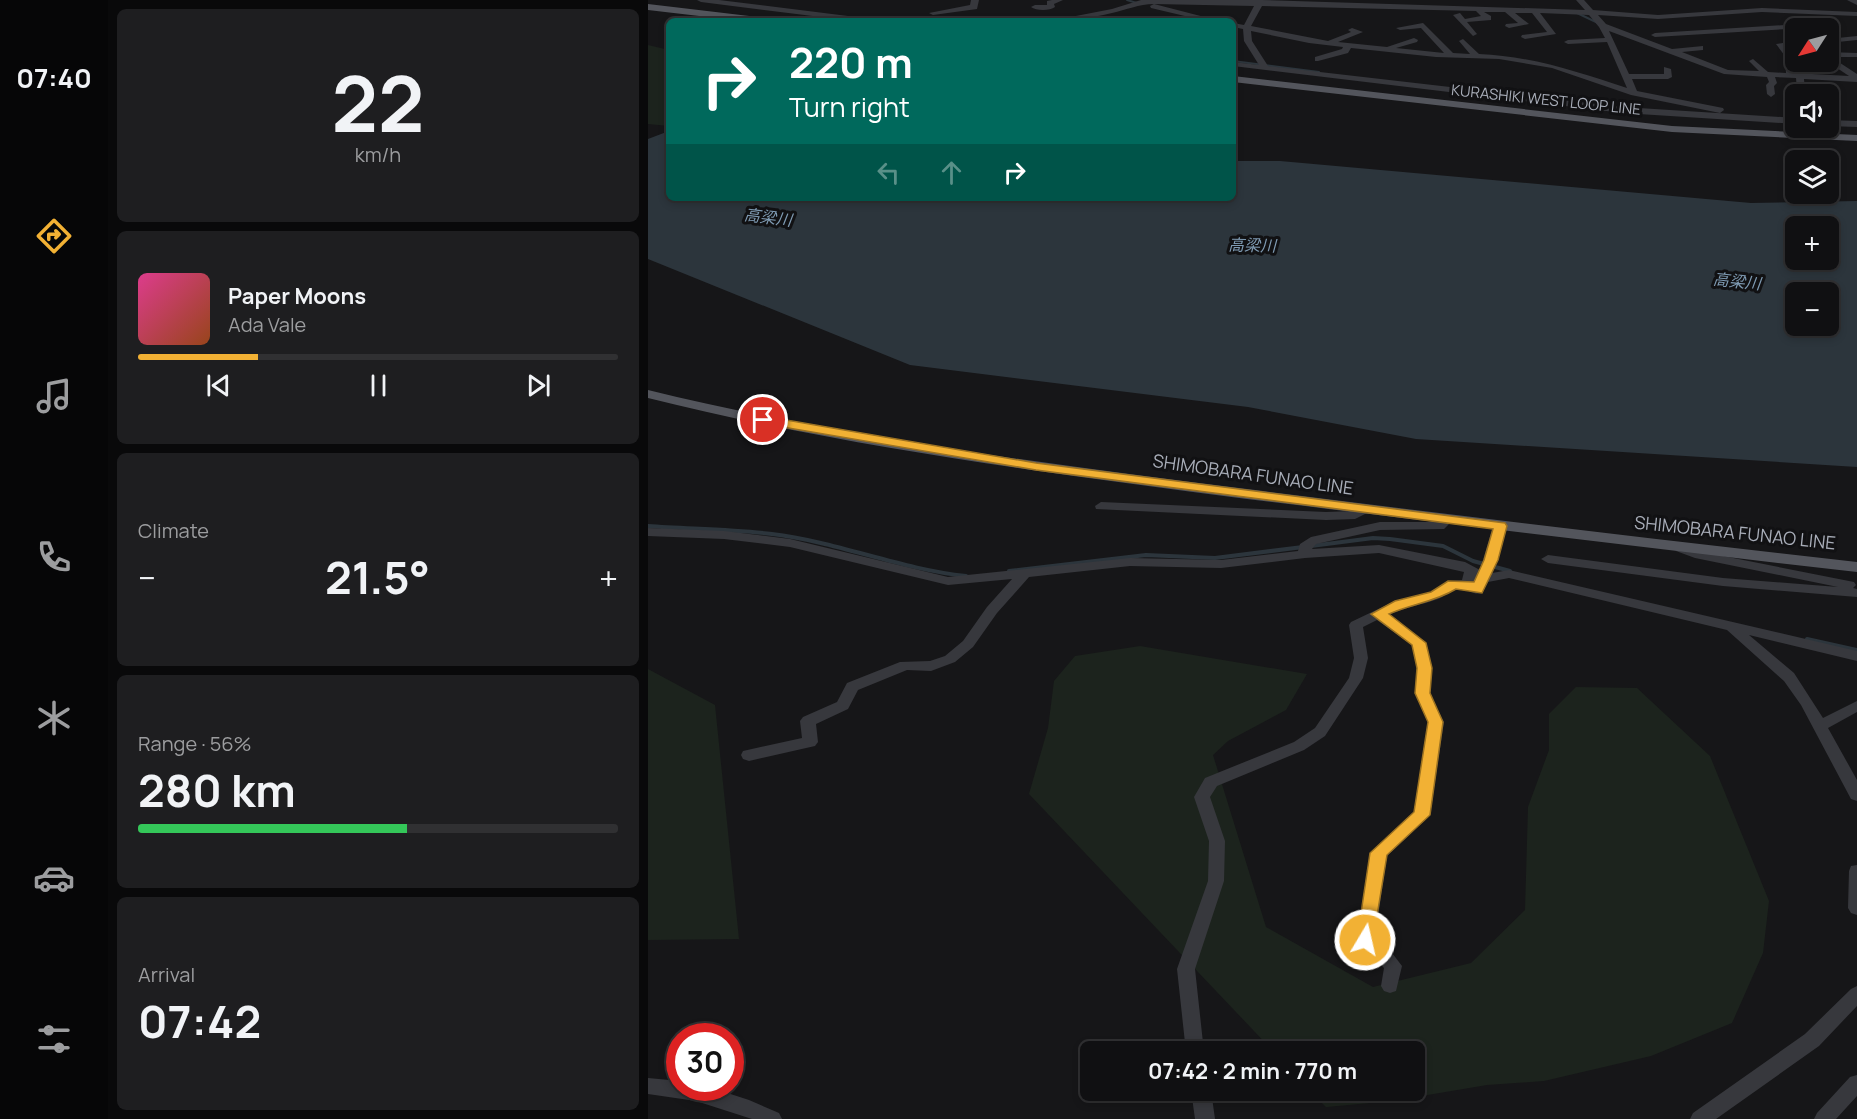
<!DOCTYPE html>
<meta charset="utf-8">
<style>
:root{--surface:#101012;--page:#1e1e20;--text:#f1f3f6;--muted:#9c9d9f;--line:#303032;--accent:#f2b134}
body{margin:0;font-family:Manrope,"Noto Sans JP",sans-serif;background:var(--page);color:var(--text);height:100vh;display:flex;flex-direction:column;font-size:22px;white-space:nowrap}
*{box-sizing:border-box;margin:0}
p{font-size:20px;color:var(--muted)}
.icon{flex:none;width:33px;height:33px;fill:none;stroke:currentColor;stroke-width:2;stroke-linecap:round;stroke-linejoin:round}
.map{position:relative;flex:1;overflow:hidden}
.panel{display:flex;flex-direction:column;gap:9px;padding:9px;background:#09090a;width:540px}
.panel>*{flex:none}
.top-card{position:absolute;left:18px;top:18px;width:570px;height:183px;border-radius:9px;box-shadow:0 3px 9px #0003,0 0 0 2px var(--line);background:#00695c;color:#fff;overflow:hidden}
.needle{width:39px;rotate:234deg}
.fabs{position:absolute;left:1137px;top:18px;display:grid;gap:12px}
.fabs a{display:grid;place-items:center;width:54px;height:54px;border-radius:9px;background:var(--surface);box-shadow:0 3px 9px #0003,0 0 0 2px var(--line);font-size:30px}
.speed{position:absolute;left:18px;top:1023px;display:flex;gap:12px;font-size:30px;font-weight:700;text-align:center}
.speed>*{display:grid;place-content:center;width:78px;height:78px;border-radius:50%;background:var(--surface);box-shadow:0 3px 9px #0003,0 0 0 2px var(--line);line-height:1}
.speed .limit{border:9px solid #d22;background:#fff;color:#111}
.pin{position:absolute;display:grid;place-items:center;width:51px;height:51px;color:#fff;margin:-26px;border:3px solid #fff;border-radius:50%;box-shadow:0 2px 6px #0007}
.me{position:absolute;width:66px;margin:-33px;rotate:9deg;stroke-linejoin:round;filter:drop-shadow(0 0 4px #0008)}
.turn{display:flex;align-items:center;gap:21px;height:126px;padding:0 24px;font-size:27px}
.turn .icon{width:78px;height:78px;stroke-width:2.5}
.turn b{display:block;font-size:42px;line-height:51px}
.lanes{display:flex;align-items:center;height:57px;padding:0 24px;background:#0003;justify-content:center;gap:30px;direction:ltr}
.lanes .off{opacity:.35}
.big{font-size:45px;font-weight:700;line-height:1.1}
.panel .tile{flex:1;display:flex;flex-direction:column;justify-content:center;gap:9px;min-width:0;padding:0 21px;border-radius:9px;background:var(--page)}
.panel .dial{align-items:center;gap:0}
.dial b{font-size:78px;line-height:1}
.song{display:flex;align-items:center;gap:18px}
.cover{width:72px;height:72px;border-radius:9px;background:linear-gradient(135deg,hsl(330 70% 55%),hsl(20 70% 35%))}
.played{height:6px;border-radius:3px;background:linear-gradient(90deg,var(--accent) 25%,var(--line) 25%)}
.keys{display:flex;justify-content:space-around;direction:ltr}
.heat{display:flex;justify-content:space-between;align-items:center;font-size:33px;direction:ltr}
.charge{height:9px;border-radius:4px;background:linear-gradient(90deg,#34c759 56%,var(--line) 0)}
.trip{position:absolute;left:432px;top:1041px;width:345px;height:60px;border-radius:9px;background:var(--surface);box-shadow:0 3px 9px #0003,0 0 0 2px var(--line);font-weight:700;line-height:60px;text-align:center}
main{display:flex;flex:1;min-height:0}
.tabs{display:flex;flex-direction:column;width:108px;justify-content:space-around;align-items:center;background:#060607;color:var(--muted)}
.tabs .icon{width:42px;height:42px}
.tabs .on{color:var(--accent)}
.tabs b{font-size:27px;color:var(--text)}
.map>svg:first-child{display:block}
.green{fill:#1c231d}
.water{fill:#2c353c;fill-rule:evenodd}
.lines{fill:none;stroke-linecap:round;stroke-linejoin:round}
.stream-far1{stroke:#2c353c;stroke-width:2}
.stream{stroke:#2c353c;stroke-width:4}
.minor{fill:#37383d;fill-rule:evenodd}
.major{fill:#53555c;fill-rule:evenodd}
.route{fill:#f2b134;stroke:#9d7322;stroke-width:1.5}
.labels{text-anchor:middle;stroke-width:6;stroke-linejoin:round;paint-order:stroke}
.far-street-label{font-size:15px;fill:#a8adb8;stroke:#111113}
.far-water-label{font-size:16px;font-style:italic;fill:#7f9bb3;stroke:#111113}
.street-label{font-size:18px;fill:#a8adb8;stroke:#111113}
</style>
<main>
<nav class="tabs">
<b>07:40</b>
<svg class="icon on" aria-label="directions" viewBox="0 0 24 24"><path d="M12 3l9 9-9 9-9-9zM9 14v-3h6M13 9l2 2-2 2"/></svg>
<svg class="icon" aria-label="music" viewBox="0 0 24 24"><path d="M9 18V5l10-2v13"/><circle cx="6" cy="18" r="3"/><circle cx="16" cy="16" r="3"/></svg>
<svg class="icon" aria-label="phone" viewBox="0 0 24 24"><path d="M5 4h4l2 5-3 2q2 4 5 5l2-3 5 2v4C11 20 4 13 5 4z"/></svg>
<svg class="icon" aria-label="climate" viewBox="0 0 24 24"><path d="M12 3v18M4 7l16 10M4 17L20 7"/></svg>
<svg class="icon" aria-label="car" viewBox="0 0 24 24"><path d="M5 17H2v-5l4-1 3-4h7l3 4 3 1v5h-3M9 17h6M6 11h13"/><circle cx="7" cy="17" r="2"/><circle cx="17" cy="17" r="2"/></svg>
<svg class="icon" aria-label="filters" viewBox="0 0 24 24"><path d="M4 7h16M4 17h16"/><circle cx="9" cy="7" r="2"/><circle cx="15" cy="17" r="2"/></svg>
</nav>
<section class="panel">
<div class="tile dial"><b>22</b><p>km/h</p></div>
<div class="tile">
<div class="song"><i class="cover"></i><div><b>Paper Moons</b><p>Ada Vale</p></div></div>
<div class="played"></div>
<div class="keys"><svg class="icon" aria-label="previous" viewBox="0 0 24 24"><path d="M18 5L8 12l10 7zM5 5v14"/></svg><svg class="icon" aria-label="pause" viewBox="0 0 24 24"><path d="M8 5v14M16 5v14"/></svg><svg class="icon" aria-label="next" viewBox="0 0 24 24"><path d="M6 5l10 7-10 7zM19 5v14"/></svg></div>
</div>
<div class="tile"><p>Climate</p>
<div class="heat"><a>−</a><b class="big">21.5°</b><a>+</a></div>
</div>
<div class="tile"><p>Range · 56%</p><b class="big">280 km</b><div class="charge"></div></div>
<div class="tile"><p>Arrival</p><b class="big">07:42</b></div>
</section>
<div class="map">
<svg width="1209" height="1119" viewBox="0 0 1209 1119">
<rect width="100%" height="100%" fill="#161618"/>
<path class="green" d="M0 45 21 50V126L0 124Z
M492 646 659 674 638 710 580 741 565 755 618 927 725 987 823 963 877 910 880 807 901 750V714L928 687 989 688 1062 756 1121 901 1115 953 1084 1023 1003 1056 896 1081 839 1085 744 1101 678 1107 662 1091 766 1090V1052L625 1051 381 794 400 728 406 681 427 656Z
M0 669 67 705 91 939 0 940Z"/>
<path class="water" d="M21 131V198H585V161H632L1103 203 1209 201V467L768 439 600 407 262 365 0 259V139ZM1148 226H1180V260H1148ZM1148 292H1180V326H1148Z"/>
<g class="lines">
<path class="stream-far1" d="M479 0 489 3
M929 13 950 23
M219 18 240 21
M585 61 671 72"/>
<path class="stream" d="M0 526C41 529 83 529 124 534 190 542 252 569 318 576
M663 546 725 538 742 539 795 546 825 561 862 571
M361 571 498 555 567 558 655 547
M1159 639 1209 650"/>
<path class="minor" d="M49 0H71L224 19 228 21H205L53 2Z
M323 0H331L329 9 285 15 281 13 322 5Z
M404 0H415L406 4 407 7C402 11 388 11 383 7L387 5H399V1Z
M493 0H614L937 10 928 0H936L945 10 1010 15 1114 8 1209 12V16L1114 12 1010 19 950 15 958 24 1024 49 1055 46V50L1034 52 1080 70 1111 71 1101 61 1105 59 1120 72 1138 73 1137 56 1128 44 1148 41V45L1138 46 1145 56 1146 73 1201 76 1180 62V52L1209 53V57H1183L1209 74V82L1156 79 1157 91 1153 94 1149 91 1148 78 1127 77 1129 83 1126 86 1127 94 1123 97 1119 94 1118 85 1121 82 1119 77 1076 74 961 31 981 74H1016V67L1023 69 1024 77 1020 79H984L989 91 1075 108 1076 110 1072 113 983 95 904 68 851 59 788 57 703 48 700 53 670 61H667V57L694 49 695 47 661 43 603 31 604 41 620 66 975 107 1148 118V124L975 113 585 66V62L611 65 596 41 595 29 585 27V23L596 25 606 6 506 4 572 21H558L503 8 502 6 506 4C491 4 478 10 464 13 444 18 423 21 402 21L464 9ZM614 6 828 11 833 16 817 19 812 13 805 15 825 36 829 34 819 22 843 20V16L836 12H857L870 23 858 24 857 26 861 28 881 24 867 13H884L899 32 874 35 873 37 877 39 908 34 892 13 941 15 951 27 957 38 920 40 916 42 920 44 959 42 979 88C930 72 883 56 831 54L815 39 811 41 822 54 805 53 775 23 748 28 752 30 773 28 796 53 748 48 769 42 770 40 766 38 739 47 690 42 715 32 704 28 700 30 703 32 680 41 603 26Z
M1199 0H1209V5Z
M1137 25 1141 27 1140 29 1007 37 1003 35 1007 33Z
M1209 36V40L1180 43V39Z
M1180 120 1209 121V127L1180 126Z
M453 502 678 512 705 511 719 506 725 510 707 519 678 520 448 509 447 506Z
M799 515 806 519 796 529 732 530 668 544 664 549 731 545 817 562 832 570 845 526 852 522 859 526 850 560 844 573 861 570 1209 651V661L1101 635 1146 673 1175 718 1209 701V712L1180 728 1209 780V801L1203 799 1153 705 1136 681 1079 630 861 578 840 582 834 593C824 596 817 586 807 589 801 591 796 597 790 599 774 605 757 607 741 615L778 643 784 668 781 693 796 722 782 815 739 856 727 937 741 949 754 966 748 991 742 993 736 991 733 986 736 968 709 940 723 853 766 812 780 722 767 693 770 668 764 645 729 620 715 627 720 658 715 678 677 736 656 750 569 786 562 797 577 841 576 881 547 969 556 1052H538L529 969 560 881 561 841 546 797 557 778 646 742 667 728 701 678 706 658 701 625 703 622 747 601 783 592 800 581 814 580 816 572 731 553 657 558 573 568 482 566 381 577 349 613 325 647 307 662 283 671 259 670 210 690 200 709 168 724 170 742 167 746 101 761 95 759 93 755 95 751 154 738 152 721 155 717 189 702 199 683 252 662 282 661 297 656 315 641 339 607 364 579 300 585 142 547 76 539 0 536V528L76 531 142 539 300 577 482 558 573 560 650 551 652 544 663 537 732 522H788Z
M1033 544 1055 552 1206 582 1208 585 1205 588 1209 589V597L1075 586 900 563 893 559 900 555 1075 578 1190 587 1047 558 1028 551 1026 548 1028 545Z
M1209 865V915L1203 913 1200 908 1201 871 1203 866Z
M1209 986V1006L1171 1046 1068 1119H1042L1045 1113 1157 1034 1203 989Z
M1209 1075V1096L1188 1119H1166L1169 1113 1202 1077Z
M0 1078 32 1081V1088H64L101 1100 131 1113 134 1119H104L48 1101 0 1094Z
M543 1090H563L567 1119H547Z"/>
<path class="major" d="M0 4 118 18 123 21H94L0 10Z
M585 76 1024 126 1209 135V141L1024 132 585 82Z
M0 390C197 438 398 464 599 489 802 515 1006 539 1209 562V572C1006 549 802 524 599 499 398 473 197 447 0 398Z"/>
</g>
<path class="route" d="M115 416 388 463 857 523 859 526 850 560 834 593 808 589C787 602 763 604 741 614L778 643 784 668 782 693 795 722 782 815 739 855 724 946H711L709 940 722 853 766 812 780 722 767 693 769 668 764 645 723 614 747 601 783 592 800 581 826 582 836 560 845 529 388 470 111 423V417Z"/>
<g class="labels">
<g class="far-street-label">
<text transform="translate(898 100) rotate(6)" y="5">KURASHIKI WEST LOOP LINE</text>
</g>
<g class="far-water-label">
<text transform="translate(120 217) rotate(7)" y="6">高梁川</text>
<text transform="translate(604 245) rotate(1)" y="6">高梁川</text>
<text transform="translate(1089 281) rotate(6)" y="6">高梁川</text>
</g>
<g class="street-label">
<text transform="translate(605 475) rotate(8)" y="6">SHIMOBARA FUNAO LINE</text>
<text transform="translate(1087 533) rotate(6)" y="6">SHIMOBARA FUNAO LINE</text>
</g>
</g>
</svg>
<div class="fabs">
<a><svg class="needle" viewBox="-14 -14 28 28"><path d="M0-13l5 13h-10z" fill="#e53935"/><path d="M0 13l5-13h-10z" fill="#9c9d9f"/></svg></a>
<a><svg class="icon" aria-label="sound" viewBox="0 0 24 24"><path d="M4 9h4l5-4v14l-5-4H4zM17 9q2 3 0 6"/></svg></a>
<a><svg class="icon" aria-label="layers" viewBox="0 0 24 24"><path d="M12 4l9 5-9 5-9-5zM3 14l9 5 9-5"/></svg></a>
<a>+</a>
<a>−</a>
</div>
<div class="speed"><div class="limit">30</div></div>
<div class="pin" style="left:115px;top:420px;background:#d93025"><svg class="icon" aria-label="arrive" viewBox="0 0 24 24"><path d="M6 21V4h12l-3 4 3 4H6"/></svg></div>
<svg class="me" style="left:717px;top:940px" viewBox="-20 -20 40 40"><circle r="17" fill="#f2b134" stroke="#fff" stroke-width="3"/><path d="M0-11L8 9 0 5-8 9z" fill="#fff"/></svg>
<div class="trip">07:42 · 2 min · 770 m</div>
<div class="top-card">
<div class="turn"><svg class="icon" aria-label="right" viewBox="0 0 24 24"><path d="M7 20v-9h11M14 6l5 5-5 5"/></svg><div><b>220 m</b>Turn right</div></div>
<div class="lanes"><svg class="icon off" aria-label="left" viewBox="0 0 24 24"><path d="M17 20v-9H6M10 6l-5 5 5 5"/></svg><svg class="icon off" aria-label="ahead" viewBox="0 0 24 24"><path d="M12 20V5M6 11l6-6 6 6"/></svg><svg class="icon" aria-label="right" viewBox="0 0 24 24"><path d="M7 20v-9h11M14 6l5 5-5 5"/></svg></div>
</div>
</div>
</main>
